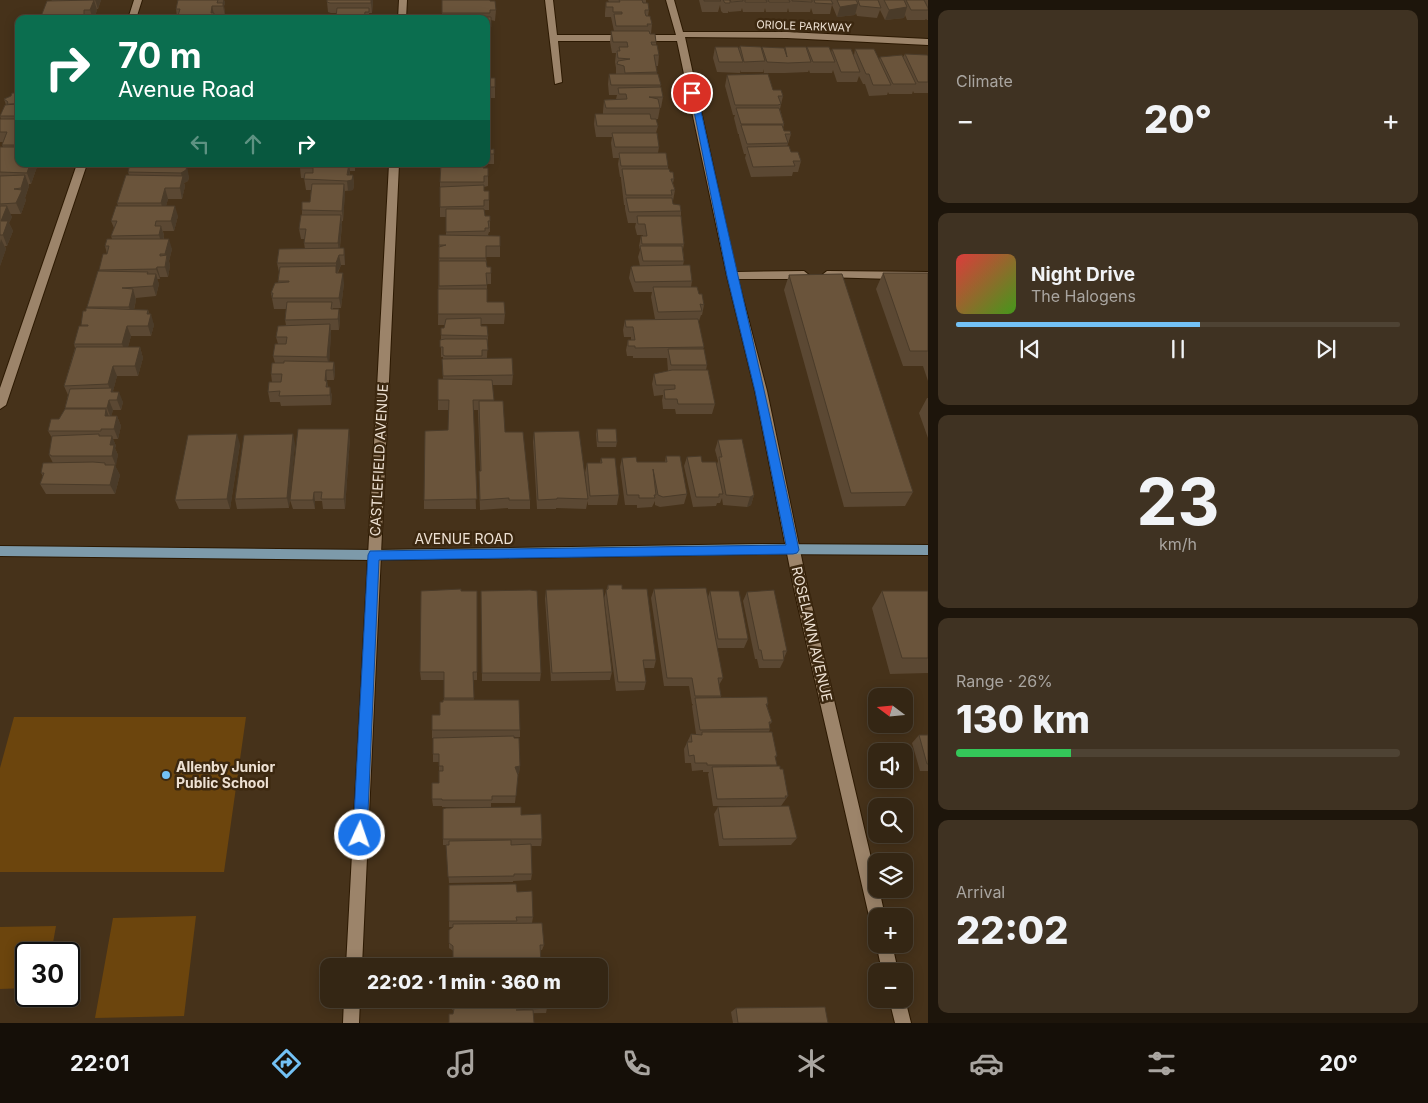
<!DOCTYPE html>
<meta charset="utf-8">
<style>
:root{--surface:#342614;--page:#3f3222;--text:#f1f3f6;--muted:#a9a5a0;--line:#4e4334;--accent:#73c1f5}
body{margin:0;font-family:Inter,sans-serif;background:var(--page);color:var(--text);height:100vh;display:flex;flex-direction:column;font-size:19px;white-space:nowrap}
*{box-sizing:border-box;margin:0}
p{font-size:16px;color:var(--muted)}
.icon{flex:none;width:28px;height:28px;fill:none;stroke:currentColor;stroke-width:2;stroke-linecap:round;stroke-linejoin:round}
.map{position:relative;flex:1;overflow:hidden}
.panel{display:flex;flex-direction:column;gap:10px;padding:10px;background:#1d150b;width:500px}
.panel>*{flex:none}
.banner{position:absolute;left:15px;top:15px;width:475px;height:152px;border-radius:10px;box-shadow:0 2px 12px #0003,0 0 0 1px var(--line);background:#0b6e4f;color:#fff;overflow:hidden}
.needle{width:32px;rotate:286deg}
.buttons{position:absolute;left:868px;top:688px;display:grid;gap:10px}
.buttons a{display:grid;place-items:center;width:45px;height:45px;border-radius:10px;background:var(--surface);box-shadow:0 2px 12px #0003,0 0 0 1px var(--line);font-size:25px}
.speed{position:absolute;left:15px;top:942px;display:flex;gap:10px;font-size:25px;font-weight:700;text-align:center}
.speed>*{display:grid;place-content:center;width:65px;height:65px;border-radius:50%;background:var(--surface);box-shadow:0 2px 12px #0003,0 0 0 1px var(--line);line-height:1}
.speed .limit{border:2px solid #111;border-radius:8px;background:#fff;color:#111}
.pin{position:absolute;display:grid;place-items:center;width:42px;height:42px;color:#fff;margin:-21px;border:2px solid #fff;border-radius:50%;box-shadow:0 1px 5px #0007}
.me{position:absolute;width:55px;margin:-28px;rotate:3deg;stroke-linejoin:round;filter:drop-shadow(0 0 4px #0008)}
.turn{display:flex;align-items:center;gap:18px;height:105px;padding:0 20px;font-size:22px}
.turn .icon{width:65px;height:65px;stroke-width:2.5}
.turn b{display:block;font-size:35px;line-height:42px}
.lanes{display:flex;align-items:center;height:48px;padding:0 20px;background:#0003;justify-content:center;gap:25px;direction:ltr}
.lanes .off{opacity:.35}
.big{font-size:38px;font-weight:800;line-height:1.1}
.panel .widget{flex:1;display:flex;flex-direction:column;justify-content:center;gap:8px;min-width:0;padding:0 18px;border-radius:10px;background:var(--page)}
.panel .dial{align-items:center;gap:0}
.dial b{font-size:65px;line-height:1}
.song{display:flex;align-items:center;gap:15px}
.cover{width:60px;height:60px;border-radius:8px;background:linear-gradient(135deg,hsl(0 70% 55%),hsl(100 70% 35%))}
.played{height:5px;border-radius:2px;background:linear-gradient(90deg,var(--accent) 55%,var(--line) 55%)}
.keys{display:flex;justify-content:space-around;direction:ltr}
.heat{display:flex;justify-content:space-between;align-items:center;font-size:28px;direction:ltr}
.charge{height:8px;border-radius:4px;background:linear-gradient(90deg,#34c759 26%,var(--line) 0)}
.trip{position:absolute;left:320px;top:958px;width:288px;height:50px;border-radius:10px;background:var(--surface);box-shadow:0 2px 12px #0003,0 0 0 1px var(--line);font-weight:800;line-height:50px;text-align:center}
.tabs{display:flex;height:80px;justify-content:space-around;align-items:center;background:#150f08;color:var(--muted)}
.tabs .icon{width:35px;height:35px}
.tabs .selected{color:var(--accent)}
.tabs b{font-size:22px;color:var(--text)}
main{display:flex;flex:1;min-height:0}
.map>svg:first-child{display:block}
.green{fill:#6c450d}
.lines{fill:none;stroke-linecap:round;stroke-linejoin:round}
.minor-casing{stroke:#2c1902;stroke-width:2}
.major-casing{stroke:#2c1902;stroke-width:2}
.minor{fill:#9c846a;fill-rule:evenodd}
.major{fill:#7d9aaa;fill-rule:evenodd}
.wall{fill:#5b4833}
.shaded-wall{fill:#4a3b29}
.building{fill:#6a543b;stroke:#4a3b29}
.route{fill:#1a73e8;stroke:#114b97}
.poi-dot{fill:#73c1f5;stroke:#3c2810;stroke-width:2}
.labels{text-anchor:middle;stroke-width:5;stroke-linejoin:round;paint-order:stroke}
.far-street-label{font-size:11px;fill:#eee1d3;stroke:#3c2810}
.street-label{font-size:14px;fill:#eee1d3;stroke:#3c2810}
.poi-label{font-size:14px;font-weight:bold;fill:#eee1d3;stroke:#3c2810;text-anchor:start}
</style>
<main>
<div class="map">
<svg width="928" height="1023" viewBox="0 0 928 1023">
<rect width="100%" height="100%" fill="#46321a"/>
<path class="green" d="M14 717H246L224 872H0V768Z
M196 916 184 1016 95 1018 113 918Z
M56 926 51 954H26V988L0 989V927Z"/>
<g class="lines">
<g class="minor-casing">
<path id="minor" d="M134 0H142L136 19H128Z
M399 0H407L406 19H398Z
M545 0H553L557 35H676L666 0H674L683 32H787L928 39V45L787 38 685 37 736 272 804 271 809 275 804 279H738L767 391 808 589 876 879V889H879L885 916H876V924L871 922 869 916 794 589 755 391 727 276 677 41H558L562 82 555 84Z
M77 164H87L6 405 0 409V388Z
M389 164H399L362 966H346Z
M827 271 928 272V280L823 277 822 275Z
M876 943 892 944 898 971H882Z
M904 995 911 1023H895L889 999H904Z
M344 999H360L359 1023H343Z"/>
</g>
<g class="major-casing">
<path id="major" d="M762 544 928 545V555L762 554 374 560 0 556V546L374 550Z"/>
</g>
<use href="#minor" class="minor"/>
<use href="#major" class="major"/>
</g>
<path class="wall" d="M52 0H101L98 9H97V10L94 19H40Z
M178 0H224L225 3 224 6 225 13V16H215V19H177V17L176 9Z
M373 0 372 13H369L370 19H326L336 17 337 13H331L328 12 327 2Z
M442 0 490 1 496 10 495 21 491 20V37H486V19H442Z
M608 0H646V3L649 10 648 16 652 24 651 34 656 42V45L659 55 658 66H656L657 74 661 85 660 87 663 97 661 108H660L658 119H651L658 126 656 133 659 147 658 153 668 166V169L674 179 673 183 675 190 673 201V200V204L681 211V216L684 244 683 249 684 261 683 265 692 281 691 287 699 294 704 305 702 315H701L699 321H698L704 347 703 349 707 365 706 370 715 404 712 414H676L675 409H663L662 400 663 395 654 396 652 384 654 374 668 371 667 358H633V356H627L626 350 628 340H631V337H624L623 330 625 320 655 319 651 297 652 292H634L629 278 631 267 640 266 638 257 640 250 639 246 641 236H643V235H637L635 227 636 223H628L625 209V205H624L621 179V177H620L618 164 619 158H613L611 143 612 137H596L594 124 595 114H603V111L604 100 616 99 617 95H609L608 84 609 74H616V68L615 62 616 53H612L610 42 611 31H614L611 17H605V13L606 2H609Z
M699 0H928V20H927L926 19 925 20H907L905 15 904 18 885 20 880 10 877 18 857 16 856 13 855 15 837 17 832 5 830 14H813L811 8 810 12H789L788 8 787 12H766L765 8 764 12H743L742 8 741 11 729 12 728 11V13H723L721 11 720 5 718 12H702Z
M740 46 762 49V47L784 49 785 47 807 49V47L831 52 832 49 854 55 855 49 879 60 880 57H903L905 54 928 56V93H914L913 91 912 94H889L888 92 887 95 869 96 865 84H863L859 76 857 82H837L833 70 832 73H810L809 70 808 72 785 73H764L763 69V72H741V70L740 73 717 72 713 58 715 47 739 49Z
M727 75 773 90 783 96 780 109 784 124 783 128 784 131 791 134 787 147 791 152 801 161 798 172H793L792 176 751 177 745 158 746 154H744L739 136V134H738L734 118 735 115H733L725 86Z
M486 78 495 87V98H486Z
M19 93V164H38L31 184H29V186L25 198 26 200 21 214H10L12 217 9 223 13 231 7 246H5L6 249 0 266V148L3 147 2 145 3 142H0V119H1L0 116 6 105 4 99Z
M486 126H487V142H486Z
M486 150 494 154V164H484L483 168H488V186L484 187V191L489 200V210H484L485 216H490V232H489L488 235 500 246V257H486L487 267 491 273V284H487V302L505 314 504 324H481V326L488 336 487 358 513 375 512 385H492L494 401 530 500V509H508V508L480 510 479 481V471H480L478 410H473L476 509H424V500L448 430 449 410H438V400L443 379 442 359H443V357H441V328H444L445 325H438L439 235H446V217H440V164H486Z
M183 164 189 177 188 181 184 183 185 186 182 199H168L166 206 178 216 174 231H163L164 236V239L172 249 169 261 170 266 168 277H160V279H157L159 284 156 296 136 298V300L134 310H148L154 325 151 336H131L128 347H140L143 358 138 376H117L113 391 123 402 121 410H113L111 416H117L121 426 118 439H113L116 446 115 448 118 455 115 466 120 475 115 494H46L40 484 43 476 41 473 53 463 49 455 52 438 48 431 59 419 65 409V408L68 395 64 386 75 348 74 344 82 326 81 325 86 311 88 308 87 307 99 271V270L107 254 105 246 112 239 111 236 114 228 111 221 118 206 117 203 129 175 128 172Z
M300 164H355V171H350V175H353L354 185 353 190 345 191 343 221H342V225L340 248H344L345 259V265H341L338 273 344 283 341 308H333V309H339L340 320 339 330H331V334L329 362H334L335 372 334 380H327V382L328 387H330L332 397 331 405 281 406 280 402H270L268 392 272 382 271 374 275 363 273 356 278 344 276 337 286 325 285 320 286 309H274L271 293 278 283 279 272 277 263 305 249 304 243 305 239H301L299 229 302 215V210L310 202 311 190H306L304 178H301L300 168Z
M883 273H928V381L923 366H903L876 289Z
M789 275 913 492 905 506 844 507 784 290Z
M927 398H928V438L919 413Z
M597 429 617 442 616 447H597L596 434Z
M534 432 588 499 586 509 556 508V509H537L533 442Z
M350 438 345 509H323L322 501H315V509H293L290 500Z
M718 440 754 495 751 505 747 507 723 505 722 498 720 503H717L716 506 693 507 684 466 687 457 702 462 717 464 718 461 715 450Z
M240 444 230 509H179L175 500Z
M295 444 289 508 237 509 235 499Z
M666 456 687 494 684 504 660 507 655 505V501L652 507 637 508V505H625L620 467 622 458 637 462H665Z
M601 458 619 495 617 505H588L585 473 587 463H600Z
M608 585 622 589 656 660 654 668H644L646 682 644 690 616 691 604 598Z
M654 589 708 597 710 591 748 639 744 648H717L723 678 719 685 721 696V698L768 704 767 706 772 722 769 725 770 729 769 732 777 756 775 758 777 765 776 766 788 796 781 806H713L708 774 709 772H703V770L692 771 691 763H685L684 749 691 734H696L692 706 693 704H692L689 686H664L651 598Z
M546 590 612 672 610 680 551 681 545 599Z
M461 591H477V680H473L474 700 520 730V737H514L520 766 519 773 518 774V775L515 803H491V807H442V806H433L432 799 439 783V762H433V754L461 738H432V730L440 715 444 700V680H421L420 672Z
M882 591H928V673L890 674 872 608Z
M747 592 787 651 784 658V660L780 668H759L757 659H755L743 601Z
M481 600 541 673 540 681H482Z
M919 735H928V771H920L912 743Z
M718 807 797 838 791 845 719 846 714 814Z
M521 815 542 839 541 846H531L532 874 531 880 513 881V882L449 883 446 845H443V839Z
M449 885 517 892 533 917 532 923H516L544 945 542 950H541V966H454L453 951 449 948V930L453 927H449Z
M450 999 547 1008 546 1013 453 1014V1010L450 1008Z
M736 1008 828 1023H733L731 1012Z"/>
<path class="shaded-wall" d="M94 0 97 10 94 19H93L90 10Z
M95 0H101L98 9Z
M223 0H224L225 3 224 6 225 13V16L223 6Z
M371 0H373L372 13 371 3Z
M858 4 855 15 837 17 840 7Z
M212 6 214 14V13L215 19H212L211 13Z
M907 7 904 18 885 20 889 10Z
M30 164H38L31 184 27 173Z
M349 164 350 171 349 180 353 175 354 185 353 190 348 191 347 181Z
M187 166 189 177 188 181 184 183 185 186 182 199 180 188 182 178 181 173Z
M25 175 29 186 25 198 26 200 21 214 16 203 21 190V188Z
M344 184 345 194 343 221 342 211Z
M165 188 168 199 164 214 161 203Z
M7 206 12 217 9 223 13 231 7 246 3 235 1 221Z
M175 206 178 216 174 231 171 221Z
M341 215 342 225 339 254 338 243Z
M161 226 164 236 162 246 159 235Z
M1 239 6 249 0 266V243Z
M169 239 172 249 169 261 170 266 168 277 165 267 167 259 165 254Z
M344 248 345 259V265L344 255Z
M339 255 341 265 337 273H336V263Z
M157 267 160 277V279L156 269Z
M343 273 344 283 341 308 339 298Z
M156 274 159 284 156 296 153 286Z
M133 289 136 300 132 317 129 307Z
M339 309 340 320 339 330 338 319Z
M148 310 150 317 151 314 154 325 151 336 148 326 147 314Z
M330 324 331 334 329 367 327 357Z
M127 326 131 336 126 354 122 344Z
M140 347 143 358 138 376 135 366Z
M334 362 335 372 334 380 333 370Z
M113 366 117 376 113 391 116 398 114 400 108 384Z
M326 370 328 391V397L325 381Z
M330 387 332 397 331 405 330 395Z
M119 392 123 402 121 410 117 400Z
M109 400 113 410 111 418 107 408Z
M106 409 110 419 105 416Z
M117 416 121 426 118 439 114 429Z
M349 429 350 438 345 509 344 499Z
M237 434 240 444 230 509 227 499Z
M293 434 295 444 289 508 287 498Z
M112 436 116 446 115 448 118 455 116 466 112 456 110 445Z
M115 465 120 475 115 494 110 485Z
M314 492 315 501V509L313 500Z
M754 495 751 505 747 507 750 497Z
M520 766 519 773 514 775 515 767Z"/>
<path class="building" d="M94 0 90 10H84V15H87L85 19H40L47 1Z
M178 0H218L217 3H223V6H212L211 13H214L213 19H177L180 9H176Z
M327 0H371V3H330L327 2Z
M442 0H490V1H495L496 10H490V13H442Z
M619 0H642L643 3H648L649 10H645V13L646 16H650L652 24H647L648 26H616L614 14H622V12H613V7H606V2H620Z
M704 0H720L721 1H704Z
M723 0H730V3H725Z
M730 0H743V1L731 2Z
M745 0H766L767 2H745Z
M768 0H789L790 2H769Z
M792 0H812V2L792 1Z
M814 0H831L833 4 815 3Z
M837 0H856L858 4 840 7Z
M858 0H878L881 8 860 6Z
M884 0H904L907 7 889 10Z
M906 0H924L928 8V10H911Z
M337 8H369V12H365L364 19H326V17H336Z
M447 17H491V27H486V19H447Z
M611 31H649L650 34H655L656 42H651L652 45H657L659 55H654L657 72 625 73 624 66 617 64 618 61 630 59 618 58 617 51H620L619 47H628L627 42H613Z
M740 46 761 47 765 61 744 62Z
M715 47H738L743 62H719Z
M762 47 784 48 787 57 785 47H806L811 62 788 63 767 62Z
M807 47H829L835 62H813Z
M832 49H851L860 72H841Z
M855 49H874L891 85H873L869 74H866Z
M905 54 927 55 928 56V82H918Z
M902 55 916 84H893L880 57Z
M609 74H658L661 85H611Z
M768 74 773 90H781L783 96H778L781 104 778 105H735L727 75Z
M486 78H495V87H486Z
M661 87 663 97H649L658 99 660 108H606L604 100 627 99 626 94H619L618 88Z
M12 93H19V116H0L5 105 15 104H7L8 102 4 99 11 96Z
M736 108H779L784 124H741Z
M595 114H650L651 119H656L658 126H597Z
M0 119H19V145H2L7 132H0Z
M741 125H782L784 131H790L791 134H785L788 143 747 144Z
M612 133H657L659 147H615Z
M789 146 791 152H798L801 161H793L795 166 753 167 747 147Z
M0 147H19V164H30L27 173 0 172Z
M494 149V154H486V150Z
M619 153H666L668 166H621Z
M130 164H183L187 166 186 170 181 173 128 172Z
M300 164H349L347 175H353L352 180 347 181 304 179 305 173H313V168H300Z
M441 164H483V168H488V176H484V182H440Z
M622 169H669L670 172H673L674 179H671L675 190H671L672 195H626Z
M25 175 21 188 14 189 22 190 16 203 0 204V176Z
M126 175 183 176 180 188H165L161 203H117Z
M312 184H344L342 211 302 210V202H310Z
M484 185V191H489V200H484V206L440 207V187Z
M626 198H672L673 204 680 205 681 211 629 212Z
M0 206H7L1 221H8L3 235H0Z
M116 206H175L171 221H156L155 226H161L159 235 111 236 117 221H111Z
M446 209H484L485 216H490V221H488L489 228H485V231L446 232Z
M301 215H341L338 243H304L306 229H299Z
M637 216H681L684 244H642L641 236H647L645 224H638Z
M439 235 500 236V246H486V258H439V247L446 245H439Z
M107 239H169L165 254H160V256L167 255 165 267H157L156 269 99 270 103 254H107L109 246H105Z
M640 246H682L684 261H643Z
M344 248V255H339L336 263H277L279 249Z
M439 261H486L487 267H491V273H486L487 285 439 286Z
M690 265 692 281 635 282 631 267 633 266Z
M336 266V273H343L339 298H272L273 293H271L275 283 289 282V281H278L280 267Z
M98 271 148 272 147 274H156L153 286 122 288 133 289 129 307H87Z
M883 273H928V351H910Z
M842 274 913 492 851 493 789 275Z
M653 287H697L699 294H702L704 305 700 304 702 311 658 312Z
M438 289H487V302H504L505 314H438Z
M287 302H332L331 309H339L338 319 285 320Z
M86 308 148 310 147 314H151L148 326H127L122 344H74L79 326H88V325H81L83 311H86Z
M481 318V326H487L488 336 441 335V328H444L446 319Z
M698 319 704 347 635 348V346H628V340H635L633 327H626L625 320Z
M330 324 327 357 273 356 275 344H286L287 337H276L278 326Z
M445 339H487L488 350H482V356H445L443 355V347H440V340Z
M76 347H140L135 366H113L108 384 64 386Z
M668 349H704L707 365H671Z
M512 358 513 375 443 376 442 359Z
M284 361 334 362 333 370H326L325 381H327L326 387H330V395L279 396 280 391 268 392 269 382H281L282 374H271L272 363H284Z
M672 370H708L715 404H678L677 399H665L664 390 675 389V385H656L654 374Z
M438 379 492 380 494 400H473L477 499 424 500 425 431 448 430 449 400H438Z
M112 388 111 392H119L117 400H109L107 408H65L70 389Z
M479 401H503L505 432H523L530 500H509V498L480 500 479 471H481Z
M65 409H106L105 416H117L114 429H101V431H48L51 419H59Z
M298 429H349L344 499H321L322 492H314L313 500H290Z
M597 429H616L617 442H598Z
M579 431 588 499 557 498V499L538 500 534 432Z
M99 434V436H112L110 445H114L112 456H51V455H49L52 436Z
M237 434 227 499 175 500 188 435Z
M293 434 287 498 235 499 244 435Z
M742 439 754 495 750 497 726 495 719 457H722L718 440Z
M666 456H680L687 494 663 497 658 495 653 469 656 495H654L655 498H639V495H627L622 458 636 457 637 462H667Z
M701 456 702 462H716L723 494H719V497H696L687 457Z
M601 458H615L619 495 590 496 587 463H602Z
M93 462 105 463V465H115L110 485 40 484 44 473H41L43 463Z
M608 585H622V589H647L656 660H643L646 682H618L606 590 608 589Z
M706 588 723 678H718L721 696H695L692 678H667L654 589Z
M461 589V591H477V672H473L474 698H444V672H420L421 591Z
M603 589 612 672 552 673 546 590Z
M530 590 537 591 541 673H482L481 591Z
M774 590 787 651H783L784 660H763L761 650H759L747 592Z
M710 591H739L748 639H718Z
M882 591H928V658H902Z
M767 697 768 704H766L772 722H769L770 729 700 730 695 698Z
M443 700H519L520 730H432V715H440V702H443Z
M702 732H772L777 756H775L777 765H707V763H695L694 755 689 756 687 742H692L691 734 702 735Z
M919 735H928V764H927Z
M514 736V738H519L520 766 515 767 518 775 516 796H492V800H442V799H432V783H439V771H443V766H439V754H433V738Z
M780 766V769H783L788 796H785L786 798 717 799 712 767Z
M789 806 797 838 723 839 718 807Z
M521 807V815L541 814 542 839H443V809L446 808Z
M511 840V845L531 844 532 874H514V876L448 877 446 845H449V841Z
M516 884 517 892 532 891 533 917H516L517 921H449V885Z
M542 923 544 945H540L541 963H453V946L449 943V930L453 927V924Z
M450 999H547V1008L516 1010H533L534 1023H449V1014H453L454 1009 453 1006 450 1003Z
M825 1007 828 1023H738L736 1008Z"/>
<path class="route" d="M690 91 697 93C730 245 767 397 799 550L797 553 793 554 379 560 367 835 365 840 360 842 355 840 353 835 368 555 370 551 786 545 755 391 727 276Z"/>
<circle class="poi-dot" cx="166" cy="775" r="5"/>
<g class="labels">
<g class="far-street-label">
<text transform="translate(804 26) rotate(2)" y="4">ORIOLE PARKWAY</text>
</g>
<g class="street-label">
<text transform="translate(379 460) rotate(-87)" y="5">CASTLEFIELD AVENUE</text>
<text x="464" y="544">AVENUE ROAD</text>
<text transform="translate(812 634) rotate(77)" y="5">ROSELAWN AVENUE</text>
</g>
<g class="poi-label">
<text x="176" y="772">Allenby Junior<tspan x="176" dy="16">Public School</tspan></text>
</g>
</g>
</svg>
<div class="buttons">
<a><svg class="needle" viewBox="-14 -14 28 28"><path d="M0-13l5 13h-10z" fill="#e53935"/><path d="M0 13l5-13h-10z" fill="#a9a5a0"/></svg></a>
<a><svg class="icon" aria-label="sound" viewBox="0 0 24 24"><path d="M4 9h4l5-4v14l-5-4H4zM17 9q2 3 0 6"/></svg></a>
<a><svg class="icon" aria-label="search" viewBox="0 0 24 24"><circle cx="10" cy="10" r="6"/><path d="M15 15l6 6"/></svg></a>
<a><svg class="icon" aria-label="layers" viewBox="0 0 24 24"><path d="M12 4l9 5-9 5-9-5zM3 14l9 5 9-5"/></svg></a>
<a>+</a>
<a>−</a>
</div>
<div class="speed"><div class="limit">30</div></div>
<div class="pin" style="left:692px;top:93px;background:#d93025"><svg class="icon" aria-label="arrive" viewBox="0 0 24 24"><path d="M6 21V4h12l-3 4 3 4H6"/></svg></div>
<svg class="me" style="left:360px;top:835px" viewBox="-20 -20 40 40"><circle r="17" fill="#1a73e8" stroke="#fff" stroke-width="3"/><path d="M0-11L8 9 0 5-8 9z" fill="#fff"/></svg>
<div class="trip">22:02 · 1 min · 360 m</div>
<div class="banner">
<div class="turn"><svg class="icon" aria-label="right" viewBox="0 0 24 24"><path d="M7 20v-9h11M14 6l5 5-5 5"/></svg><div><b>70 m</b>Avenue Road</div></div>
<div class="lanes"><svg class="icon off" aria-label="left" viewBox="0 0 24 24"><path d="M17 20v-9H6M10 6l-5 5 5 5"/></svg><svg class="icon off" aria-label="ahead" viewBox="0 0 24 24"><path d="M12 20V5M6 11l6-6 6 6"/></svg><svg class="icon" aria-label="right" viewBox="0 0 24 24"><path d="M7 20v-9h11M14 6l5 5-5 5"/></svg></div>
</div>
</div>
<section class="panel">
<div class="widget"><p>Climate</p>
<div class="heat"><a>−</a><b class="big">20°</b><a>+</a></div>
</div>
<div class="widget">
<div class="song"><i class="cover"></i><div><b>Night Drive</b><p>The Halogens</p></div></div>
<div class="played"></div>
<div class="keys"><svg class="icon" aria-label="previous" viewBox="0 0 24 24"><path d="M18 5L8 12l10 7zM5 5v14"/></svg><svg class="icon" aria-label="pause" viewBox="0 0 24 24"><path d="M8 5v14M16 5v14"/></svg><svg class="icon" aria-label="next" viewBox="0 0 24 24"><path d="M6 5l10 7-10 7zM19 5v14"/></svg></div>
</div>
<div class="widget dial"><b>23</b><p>km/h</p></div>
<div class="widget"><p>Range · 26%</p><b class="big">130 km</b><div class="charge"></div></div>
<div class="widget"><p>Arrival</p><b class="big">22:02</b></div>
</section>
</main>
<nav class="tabs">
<b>22:01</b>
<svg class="icon selected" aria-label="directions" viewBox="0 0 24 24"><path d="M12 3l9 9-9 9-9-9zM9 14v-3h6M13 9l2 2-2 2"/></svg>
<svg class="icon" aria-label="music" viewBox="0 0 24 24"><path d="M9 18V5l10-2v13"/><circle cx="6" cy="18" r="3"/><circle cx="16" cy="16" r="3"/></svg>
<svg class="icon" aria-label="phone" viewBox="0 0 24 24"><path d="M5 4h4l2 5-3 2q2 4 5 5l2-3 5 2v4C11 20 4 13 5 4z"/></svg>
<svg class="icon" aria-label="climate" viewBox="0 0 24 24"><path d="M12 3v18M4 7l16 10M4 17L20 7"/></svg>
<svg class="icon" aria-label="car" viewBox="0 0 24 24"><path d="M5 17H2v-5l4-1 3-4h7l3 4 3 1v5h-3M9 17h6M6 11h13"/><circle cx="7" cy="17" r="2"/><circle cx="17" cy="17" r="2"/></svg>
<svg class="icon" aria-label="filters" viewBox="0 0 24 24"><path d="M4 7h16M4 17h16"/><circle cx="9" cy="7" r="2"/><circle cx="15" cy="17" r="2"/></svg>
<b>20°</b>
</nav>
